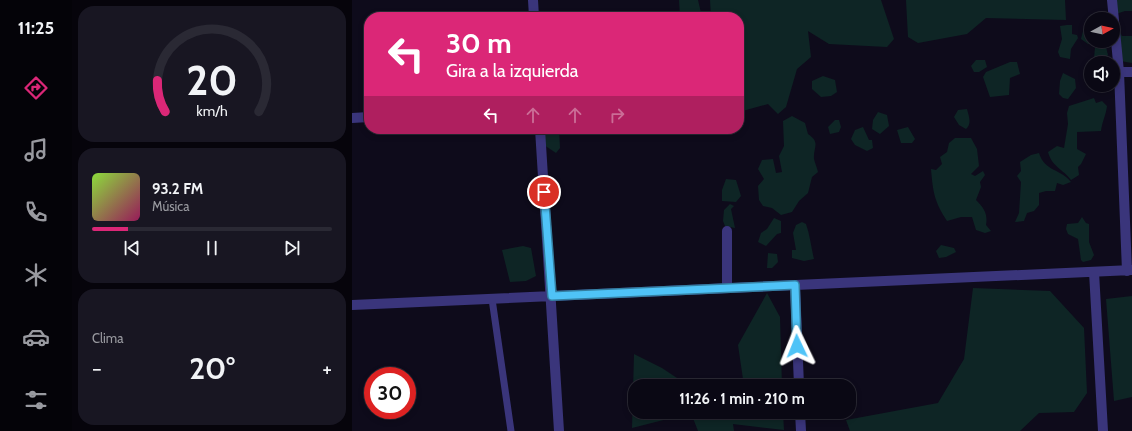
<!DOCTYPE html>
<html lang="es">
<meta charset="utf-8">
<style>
:root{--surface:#0a0814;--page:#181622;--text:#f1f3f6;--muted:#999aa0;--line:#2a2934;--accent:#db2777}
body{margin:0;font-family:Cabin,sans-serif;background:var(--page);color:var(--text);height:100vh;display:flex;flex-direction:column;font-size:15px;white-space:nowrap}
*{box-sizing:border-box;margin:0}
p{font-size:13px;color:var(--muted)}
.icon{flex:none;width:22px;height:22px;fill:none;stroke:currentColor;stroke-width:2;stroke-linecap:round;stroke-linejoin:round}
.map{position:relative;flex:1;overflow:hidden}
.sheet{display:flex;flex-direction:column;gap:6px;padding:6px;background:#06040b;width:280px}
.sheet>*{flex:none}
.banner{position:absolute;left:12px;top:12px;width:380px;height:122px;border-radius:16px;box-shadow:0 2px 6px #0003,0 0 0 1px var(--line);background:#db2777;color:#fff;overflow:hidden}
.needle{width:26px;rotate:82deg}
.fabs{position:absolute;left:732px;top:12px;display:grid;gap:8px}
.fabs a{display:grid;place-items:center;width:36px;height:36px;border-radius:50%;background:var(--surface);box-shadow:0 2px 6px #0003,0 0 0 1px var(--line);font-size:20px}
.speed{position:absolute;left:12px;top:367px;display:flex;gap:8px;font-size:20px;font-weight:700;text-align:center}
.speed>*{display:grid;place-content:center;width:52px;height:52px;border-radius:50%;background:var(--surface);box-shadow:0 2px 6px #0003,0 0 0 1px var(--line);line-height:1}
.speed .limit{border:6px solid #d22;background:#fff;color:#111}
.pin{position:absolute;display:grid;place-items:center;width:34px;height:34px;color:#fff;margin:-17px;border:2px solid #fff;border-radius:50%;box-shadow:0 1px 4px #0007}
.me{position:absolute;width:44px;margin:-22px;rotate:358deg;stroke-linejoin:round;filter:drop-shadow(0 0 3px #0008)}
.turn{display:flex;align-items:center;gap:14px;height:84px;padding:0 16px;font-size:18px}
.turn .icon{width:52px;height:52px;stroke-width:2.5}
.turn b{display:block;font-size:28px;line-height:34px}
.lanes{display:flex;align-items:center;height:38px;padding:0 16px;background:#0003;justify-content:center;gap:20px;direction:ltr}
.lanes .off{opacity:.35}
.big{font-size:30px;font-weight:800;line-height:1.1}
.sheet .tile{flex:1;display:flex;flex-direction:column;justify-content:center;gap:6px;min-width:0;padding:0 14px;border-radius:16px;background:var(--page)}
.sheet .dial{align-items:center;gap:0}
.dial svg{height:104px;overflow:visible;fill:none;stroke:var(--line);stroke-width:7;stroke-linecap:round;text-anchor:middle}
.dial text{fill:var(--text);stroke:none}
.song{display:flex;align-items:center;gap:12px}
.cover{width:48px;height:48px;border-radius:6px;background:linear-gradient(135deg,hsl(90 70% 55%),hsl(330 70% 35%))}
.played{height:4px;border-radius:2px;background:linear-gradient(90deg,var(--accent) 15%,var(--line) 15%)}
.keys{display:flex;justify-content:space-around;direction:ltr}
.heat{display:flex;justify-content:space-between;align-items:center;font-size:22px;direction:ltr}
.trip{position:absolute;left:276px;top:379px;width:228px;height:40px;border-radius:16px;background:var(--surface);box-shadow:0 2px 6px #0003,0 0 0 1px var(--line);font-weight:800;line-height:40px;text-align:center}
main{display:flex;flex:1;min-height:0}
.tab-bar{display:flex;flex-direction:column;width:72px;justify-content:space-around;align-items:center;background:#040308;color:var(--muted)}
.tab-bar .icon{width:28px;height:28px}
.tab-bar .current{color:var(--accent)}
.tab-bar b{font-size:18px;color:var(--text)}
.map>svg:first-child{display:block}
.green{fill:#0e2525}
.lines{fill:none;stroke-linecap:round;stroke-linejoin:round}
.lane{stroke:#3a357b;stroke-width:7}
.street{stroke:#3a357b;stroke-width:10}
.route-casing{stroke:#337fa1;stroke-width:10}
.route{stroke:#4fc3f7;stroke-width:7}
</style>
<main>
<nav class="tab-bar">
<b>11:25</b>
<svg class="icon current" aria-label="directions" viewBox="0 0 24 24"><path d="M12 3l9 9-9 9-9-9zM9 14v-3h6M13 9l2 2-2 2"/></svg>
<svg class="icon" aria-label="music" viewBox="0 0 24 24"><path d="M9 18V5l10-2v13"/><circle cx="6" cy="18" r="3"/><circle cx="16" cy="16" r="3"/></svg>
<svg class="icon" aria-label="phone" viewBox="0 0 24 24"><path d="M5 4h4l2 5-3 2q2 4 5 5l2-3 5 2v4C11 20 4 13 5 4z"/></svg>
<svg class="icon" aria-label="climate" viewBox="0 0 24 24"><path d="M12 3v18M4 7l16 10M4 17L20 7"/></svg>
<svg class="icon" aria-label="car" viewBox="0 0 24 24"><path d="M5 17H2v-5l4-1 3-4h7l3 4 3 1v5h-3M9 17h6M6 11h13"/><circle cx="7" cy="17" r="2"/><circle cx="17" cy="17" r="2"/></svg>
<svg class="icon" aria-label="filters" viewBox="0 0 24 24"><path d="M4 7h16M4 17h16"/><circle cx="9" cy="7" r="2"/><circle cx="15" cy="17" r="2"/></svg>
</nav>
<section class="sheet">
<div class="tile dial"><svg viewBox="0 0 100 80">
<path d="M14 69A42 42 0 1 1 86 69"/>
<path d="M14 69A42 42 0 0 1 8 45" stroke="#db2777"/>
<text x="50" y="56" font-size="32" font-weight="700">20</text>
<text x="50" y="72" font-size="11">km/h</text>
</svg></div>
<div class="tile">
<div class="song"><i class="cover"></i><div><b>93.2 FM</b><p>Música</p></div></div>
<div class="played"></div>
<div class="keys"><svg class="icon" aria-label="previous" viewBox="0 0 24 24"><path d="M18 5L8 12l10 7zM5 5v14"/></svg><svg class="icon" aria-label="pause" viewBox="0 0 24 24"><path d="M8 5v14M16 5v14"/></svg><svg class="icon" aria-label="next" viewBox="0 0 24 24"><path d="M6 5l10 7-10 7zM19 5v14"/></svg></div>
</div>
<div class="tile"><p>Clima</p>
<div class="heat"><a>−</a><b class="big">20°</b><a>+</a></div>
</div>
</section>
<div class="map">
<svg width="780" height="431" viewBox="0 0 780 431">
<rect width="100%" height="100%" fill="#0e0b1b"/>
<path class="green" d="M327 0H346L350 17H328Z
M358 0H529L542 39 535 47 477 44 456 31 459 57 445 69 434 107 426 114 416 104 387 112V17H359Z
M554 0H713L714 20 634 18 615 34 566 43 556 37Z
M758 0H780V11H773L761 15Z
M733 23 739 24V41H744L736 44 729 39Z
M715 25H720V34L725 35 726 38 719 49 718 59 708 57 706 52 710 39 708 26Z
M767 30 770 36H780V63L768 61Z
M747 43H753L756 55 752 63 742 58 743 48Z
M624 60H633L635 67 627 72H622L619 66Z
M658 62H665L668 74 658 78 657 95 638 97 631 77 634 72Z
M711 73 723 79 724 88 716 99 711 98 707 94 708 81Z
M471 76 483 80 485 92 479 96 469 97 460 89V81Z
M742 98 744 103 750 101 755 106C754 115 750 122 749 131L725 132V149L734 154 729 164 726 167 727 175 719 180C711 169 700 167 696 152L705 146 712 148 716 124 715 113 717 106Z
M615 109C617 117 620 123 614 129L607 125 602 117 606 110Z
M526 112 535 115 537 126 528 134 520 129 521 120Z
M440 116 453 123 456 134C469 143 461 147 462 159 463 163 465 168 466 172L460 177 456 193 447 201 440 212 429 215 420 208 411 206 407 200 406 186 412 179 406 169 410 160 421 159 424 173 430 172 427 156 432 146 431 121Z
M483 120H487L489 127 487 132 478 134 476 127Z
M511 127 517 140H520L521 148 515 151 503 145 499 139 503 130Z
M556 127 563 139 560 143H549L545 130Z
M196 129H207L208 148 204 153 192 145 190 134Z
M603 138H619L625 149 627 166 619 174 623 176 631 171 633 175 628 182 629 187 624 200C632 208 636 214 634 225L639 231 633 233 624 230 620 217H609L595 221C582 201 581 192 579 169L584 170 590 164 588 157 595 152 597 143Z
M687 153C693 172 708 168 719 182L711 185 705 183 703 191H694L687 193V205L682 211 675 213 672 221 663 222 667 213 669 182 665 176 669 171 668 162 679 155Z
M374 179 384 180 389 196 384 202 370 201V190Z
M378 204 382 206 379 209 383 228 373 226 371 221 372 210Z
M730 217 734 223 737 224V242L742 255 739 260 731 262 729 260 726 239 716 234 714 229 715 224 726 223Z
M422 218 429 221V233L425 234 414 246 406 242 409 233 415 229Z
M450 222 454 224C458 235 459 247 462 259L452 261 440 258V250H444L441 233 444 225Z
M589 245 602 248 604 252 594 257 587 258 584 251Z
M171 246 179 248 184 276 174 281 158 282 150 250Z
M416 253 425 254 426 262 420 268H415Z
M621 288 698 291 732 328 735 393 722 412 687 413 668 431H498L494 420 586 403 612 359Z
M415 293 428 317 430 386H392L386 345Z
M780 296V397L762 401 754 299Z
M282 354 310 368 337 386H283V412H431L432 430 381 424 382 431H346L339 413 280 428Z"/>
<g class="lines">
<path class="lane" d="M140 299 159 431"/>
<path class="street" d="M181 0 182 17
M760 0 767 72 775 271
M767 72H780
M0 118 17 117
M188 129 207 431
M375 231V288
M742 272 751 431
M443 285 447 386
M0 305 780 270
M448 412 449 431"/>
</g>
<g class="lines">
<g class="route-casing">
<path id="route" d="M192 192 200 296 443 285 445 346"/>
</g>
<use href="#route" class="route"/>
</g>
</svg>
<div class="fabs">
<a><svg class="needle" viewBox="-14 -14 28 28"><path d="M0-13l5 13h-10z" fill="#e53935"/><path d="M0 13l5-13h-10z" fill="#999aa0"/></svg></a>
<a><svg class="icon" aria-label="sound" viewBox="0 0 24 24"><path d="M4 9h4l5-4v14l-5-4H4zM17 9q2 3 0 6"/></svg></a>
</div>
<div class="speed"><div class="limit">30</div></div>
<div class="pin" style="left:192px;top:192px;background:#d93025"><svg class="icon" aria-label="arrive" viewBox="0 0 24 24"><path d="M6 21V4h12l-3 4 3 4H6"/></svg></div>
<svg class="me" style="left:445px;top:346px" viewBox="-20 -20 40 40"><path d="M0-17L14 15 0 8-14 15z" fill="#4fc3f7" stroke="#fff" stroke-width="4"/></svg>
<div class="trip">11:26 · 1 min · 210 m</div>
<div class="banner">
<div class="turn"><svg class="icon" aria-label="left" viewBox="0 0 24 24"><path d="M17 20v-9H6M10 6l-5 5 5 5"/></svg><div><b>30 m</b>Gira a la izquierda</div></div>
<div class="lanes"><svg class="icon" aria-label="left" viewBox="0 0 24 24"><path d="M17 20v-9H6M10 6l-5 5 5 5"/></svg><svg class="icon off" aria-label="ahead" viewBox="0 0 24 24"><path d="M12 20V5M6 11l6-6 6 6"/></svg><svg class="icon off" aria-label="ahead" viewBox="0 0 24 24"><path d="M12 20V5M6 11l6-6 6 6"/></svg><svg class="icon off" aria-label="right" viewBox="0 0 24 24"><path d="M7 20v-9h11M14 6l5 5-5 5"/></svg></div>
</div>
</div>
</main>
